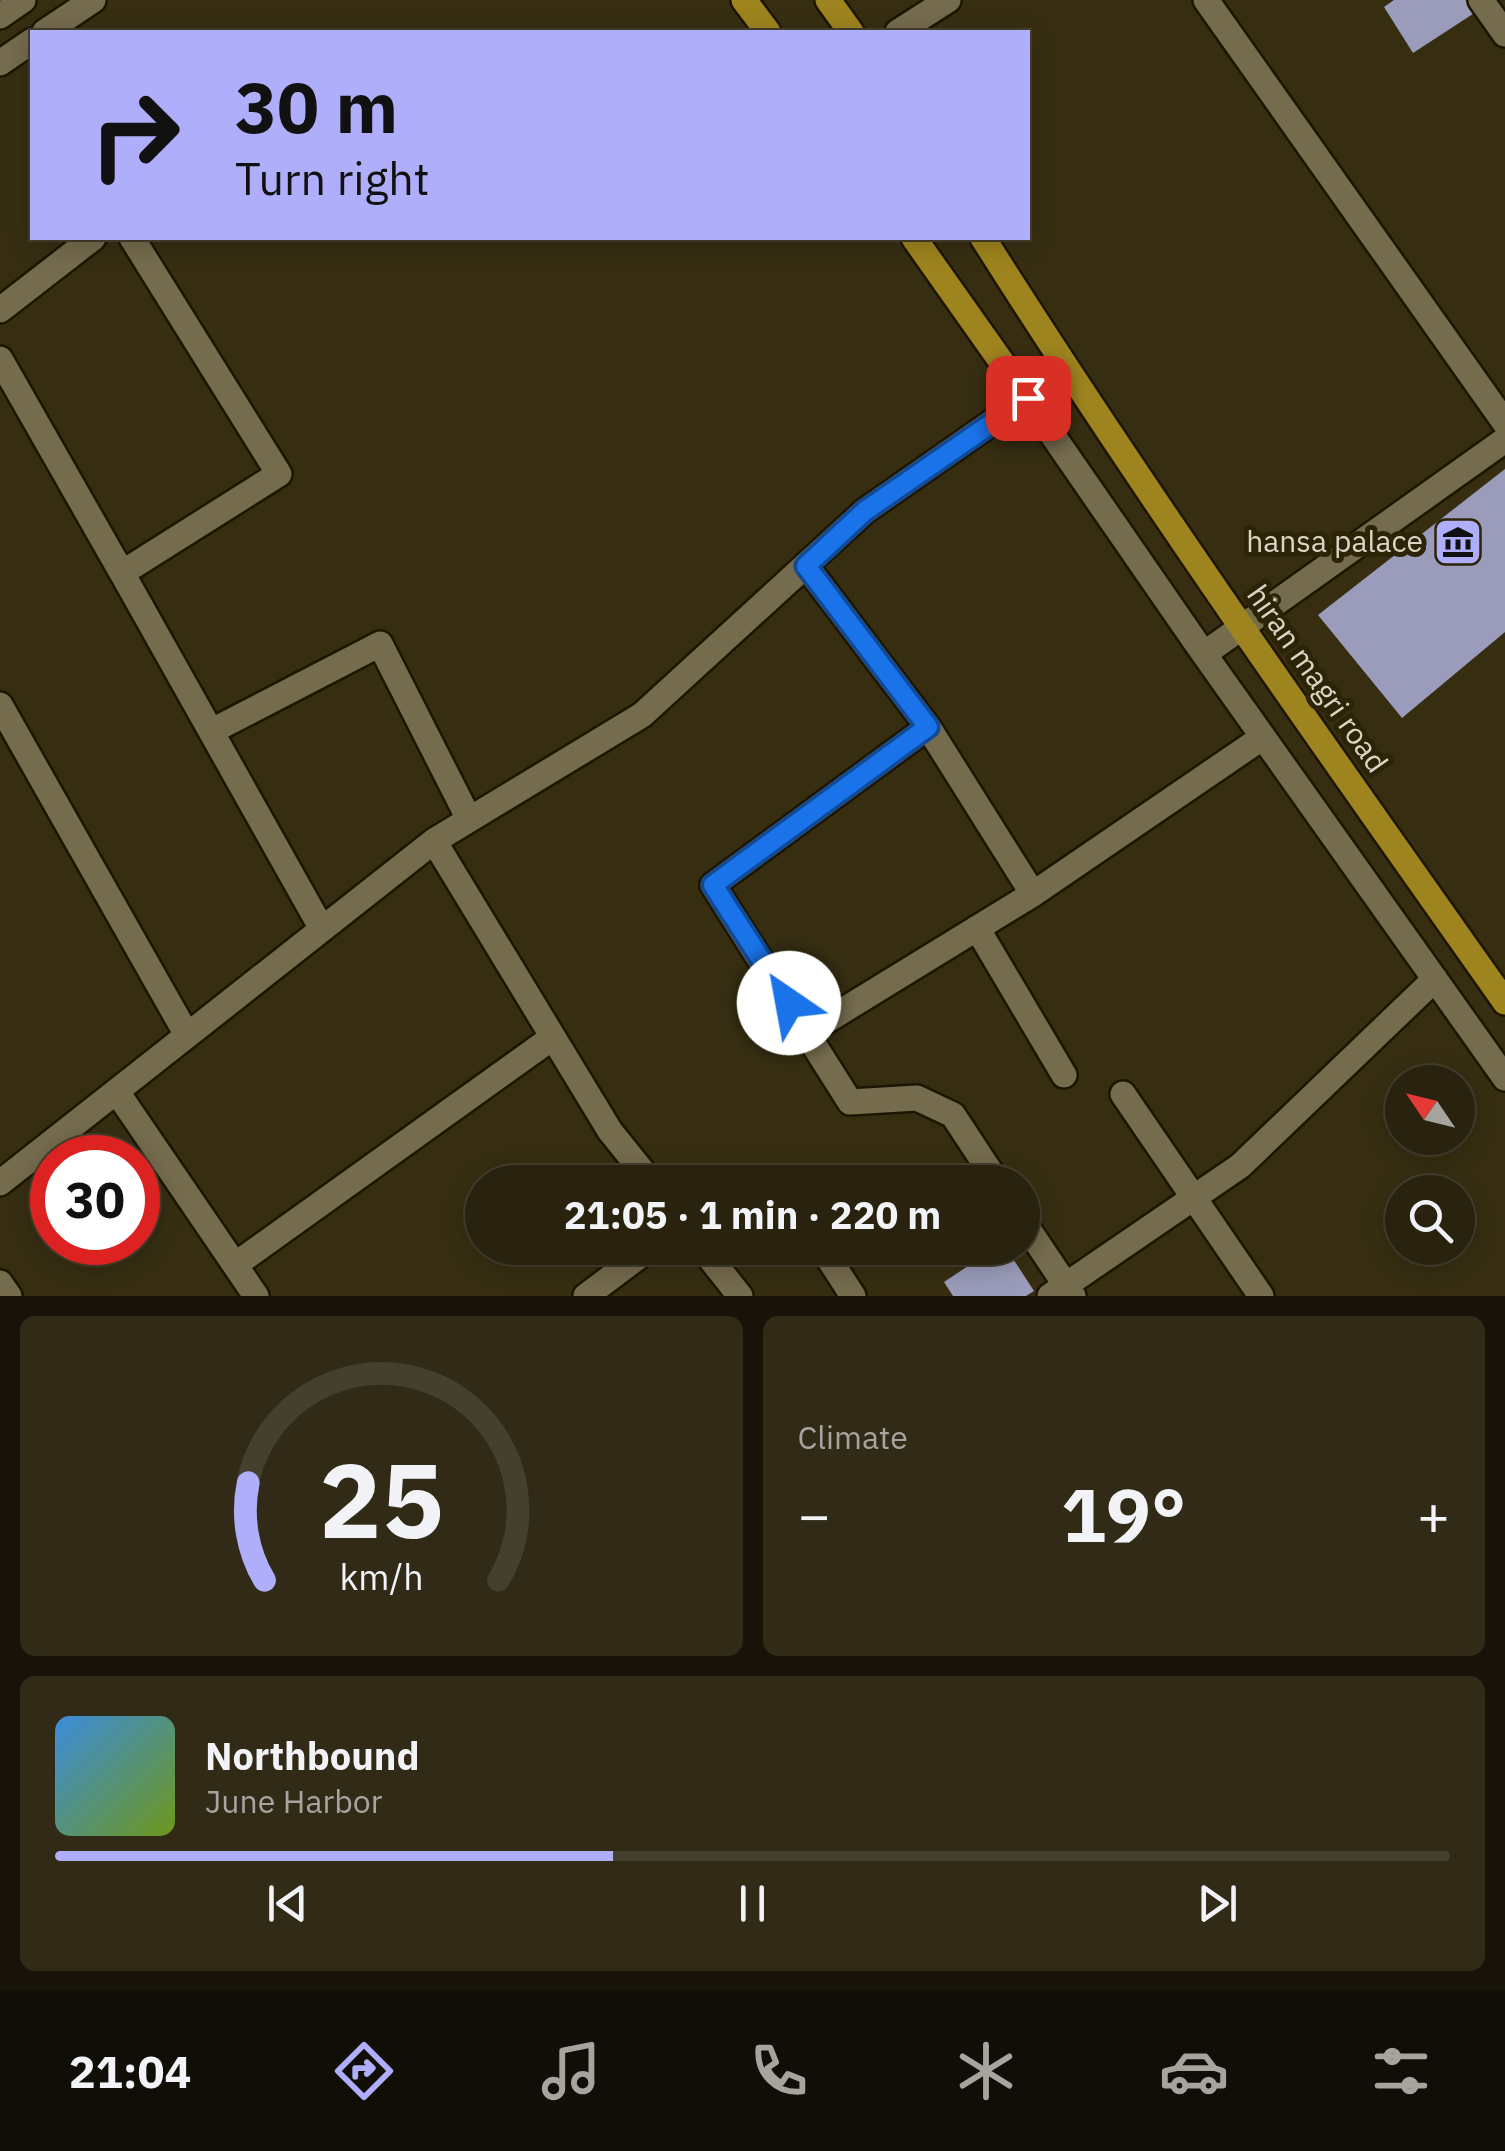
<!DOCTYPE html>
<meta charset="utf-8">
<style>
:root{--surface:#29220e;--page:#312a17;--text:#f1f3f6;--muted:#a5a49e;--line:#453f2e;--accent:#afaefa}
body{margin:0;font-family:"IBM Plex Sans",sans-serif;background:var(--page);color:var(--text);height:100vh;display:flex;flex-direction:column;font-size:38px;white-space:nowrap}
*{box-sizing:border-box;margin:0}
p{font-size:32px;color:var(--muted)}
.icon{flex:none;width:55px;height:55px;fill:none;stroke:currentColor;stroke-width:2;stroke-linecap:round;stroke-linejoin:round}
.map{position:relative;height:1296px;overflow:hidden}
.side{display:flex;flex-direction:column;gap:20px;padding:20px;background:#171308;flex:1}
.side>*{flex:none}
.hud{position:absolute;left:30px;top:30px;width:1000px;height:210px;border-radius:0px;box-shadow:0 5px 25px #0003,0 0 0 2px var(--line);background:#afaefa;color:#111;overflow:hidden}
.needle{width:65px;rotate:305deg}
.controls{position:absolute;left:1385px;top:1065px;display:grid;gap:20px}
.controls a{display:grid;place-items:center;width:90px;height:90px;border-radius:50%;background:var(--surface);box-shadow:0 5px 25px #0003,0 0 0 2px var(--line);font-size:50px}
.speed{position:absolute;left:30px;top:1135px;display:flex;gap:20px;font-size:50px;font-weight:700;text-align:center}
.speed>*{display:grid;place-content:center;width:130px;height:130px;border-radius:50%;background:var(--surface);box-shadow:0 5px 25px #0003,0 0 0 2px var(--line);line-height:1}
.speed .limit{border:15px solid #d22;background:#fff;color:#111}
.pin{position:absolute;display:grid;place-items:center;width:85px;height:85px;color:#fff;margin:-42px;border-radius:20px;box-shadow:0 5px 15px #0006}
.me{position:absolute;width:110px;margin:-55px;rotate:327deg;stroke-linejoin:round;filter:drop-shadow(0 0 8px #0008)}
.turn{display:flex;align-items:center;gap:35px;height:210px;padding:0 40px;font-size:45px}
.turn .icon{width:130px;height:130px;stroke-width:2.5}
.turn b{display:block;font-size:70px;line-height:85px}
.big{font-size:75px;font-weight:700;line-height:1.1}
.side .card{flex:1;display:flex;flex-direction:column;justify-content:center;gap:15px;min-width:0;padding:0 35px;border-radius:15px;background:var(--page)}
.side .dial{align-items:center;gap:0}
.dial svg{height:260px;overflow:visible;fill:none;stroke:var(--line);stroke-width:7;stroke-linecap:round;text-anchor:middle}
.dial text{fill:var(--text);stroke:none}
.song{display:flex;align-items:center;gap:30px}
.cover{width:120px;height:120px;border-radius:15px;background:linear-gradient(135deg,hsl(210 70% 55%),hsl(80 70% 35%))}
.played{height:10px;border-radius:5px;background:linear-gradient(90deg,var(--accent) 40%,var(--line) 40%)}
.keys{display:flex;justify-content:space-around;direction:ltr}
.heat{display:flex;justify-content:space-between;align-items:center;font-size:55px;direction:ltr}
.side .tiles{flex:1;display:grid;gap:20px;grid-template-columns:1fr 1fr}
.card:last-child{grid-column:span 2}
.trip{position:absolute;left:465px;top:1165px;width:575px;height:100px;border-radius:50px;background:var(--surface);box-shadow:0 5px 25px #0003,0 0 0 2px var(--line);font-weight:700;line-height:100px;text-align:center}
.menu{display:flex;height:160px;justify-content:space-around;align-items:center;background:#100e06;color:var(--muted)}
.menu .icon{width:70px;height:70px}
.menu .current{color:var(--accent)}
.menu b{font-size:45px;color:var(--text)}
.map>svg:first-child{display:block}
.building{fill:#9b9cbb}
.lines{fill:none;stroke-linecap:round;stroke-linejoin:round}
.minor-casing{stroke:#1e1500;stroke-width:30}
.major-casing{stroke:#1e1500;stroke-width:30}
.minor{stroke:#756b4d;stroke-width:25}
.major{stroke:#9e841f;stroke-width:25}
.route-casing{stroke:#114b97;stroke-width:25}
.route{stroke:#1a73e8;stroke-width:18}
.labels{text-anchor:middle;stroke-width:10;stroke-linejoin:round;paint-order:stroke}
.poi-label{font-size:30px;fill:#dad5c5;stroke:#2d2407;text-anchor:end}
.street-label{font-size:30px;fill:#dad5c5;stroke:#2d2407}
</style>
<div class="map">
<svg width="1505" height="1296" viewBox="0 0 1505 1296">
<rect width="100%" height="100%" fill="#372e12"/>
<path class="building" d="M1394 0H1473L1479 10 1413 53 1384 7Z
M1505 469V632L1402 718 1318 615Z
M995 1248H1006L1034 1291 1026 1296H953L944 1282Z"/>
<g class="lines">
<g class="minor-casing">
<path id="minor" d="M1206 0 1505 423
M1481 0 1505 34
M0 16 23 0
M45 32 93 0
M898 32 948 0
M0 63 32 41
M132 238 279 474 122 573 322 929
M0 310 93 238
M0 359 122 573
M806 566 928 727 1033 894
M1204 654 1505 440
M0 705 187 1035
M928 727 713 885 850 1102 917 1098 953 1115 997 1182
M212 731 380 644 469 819
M434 841 610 1131 651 1182
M977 928 1064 1075
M808 1032 1033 894 1263 737
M117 1092 256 1296
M1123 1094 1261 1296
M0 1183 434 841 642 715 865 511 1027 398 1197 644 1505 1078
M1022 1220 1073 1296
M702 1248 740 1296
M822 1248 853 1296
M235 1265 553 1037
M0 1283 9 1296
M586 1296 650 1248
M1050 1296 1240 1166 1435 979"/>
</g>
<g class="major-casing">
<path id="major" d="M744 0 768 32
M828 0 851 32
M914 238 1027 398
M983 238C1148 499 1327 750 1505 1002"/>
</g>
<use href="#minor" class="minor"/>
<use href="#major" class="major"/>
</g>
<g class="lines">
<g class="route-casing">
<path id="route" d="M789 1003 713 885 928 727 806 566 865 511 1028 398"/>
</g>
<use href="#route" class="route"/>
</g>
<defs>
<g id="museum-square" transform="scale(2.5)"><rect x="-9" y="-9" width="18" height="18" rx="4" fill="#afaefa" stroke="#2d2407"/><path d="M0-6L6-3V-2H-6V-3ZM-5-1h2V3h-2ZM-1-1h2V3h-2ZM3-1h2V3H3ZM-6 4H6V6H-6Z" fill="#111"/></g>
</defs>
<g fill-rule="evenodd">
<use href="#museum-square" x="1458" y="542"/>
</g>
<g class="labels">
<g class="poi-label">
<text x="1423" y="552">hansa palace</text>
</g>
<g class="street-label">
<text transform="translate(1317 679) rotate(55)" y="10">hiran magri road</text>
</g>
</g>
</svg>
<div class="controls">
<a><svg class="needle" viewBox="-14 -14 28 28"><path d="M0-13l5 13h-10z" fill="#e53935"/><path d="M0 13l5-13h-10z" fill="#a5a49e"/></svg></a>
<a><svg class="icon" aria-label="search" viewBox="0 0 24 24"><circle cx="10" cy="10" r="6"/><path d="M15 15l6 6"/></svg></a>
</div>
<div class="speed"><div class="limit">30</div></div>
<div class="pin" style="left:1028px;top:398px;background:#d93025"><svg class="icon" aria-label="arrive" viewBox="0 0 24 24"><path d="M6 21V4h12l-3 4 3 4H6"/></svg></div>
<svg class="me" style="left:789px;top:1003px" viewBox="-20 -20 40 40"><circle r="19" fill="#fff"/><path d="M0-13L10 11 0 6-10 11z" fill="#1a73e8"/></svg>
<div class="trip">21:05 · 1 min · 220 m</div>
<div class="hud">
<div class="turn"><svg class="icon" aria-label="right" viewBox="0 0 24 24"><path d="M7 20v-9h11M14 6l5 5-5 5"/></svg><div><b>30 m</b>Turn right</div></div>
</div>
</div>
<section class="side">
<div class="tiles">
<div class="card dial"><svg viewBox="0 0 100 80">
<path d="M14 69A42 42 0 1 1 86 69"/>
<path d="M14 69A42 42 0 0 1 9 39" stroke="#afaefa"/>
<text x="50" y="56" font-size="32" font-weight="700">25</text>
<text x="50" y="72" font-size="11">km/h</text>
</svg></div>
<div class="card"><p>Climate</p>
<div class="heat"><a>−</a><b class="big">19°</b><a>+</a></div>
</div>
<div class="card">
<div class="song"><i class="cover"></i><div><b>Northbound</b><p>June Harbor</p></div></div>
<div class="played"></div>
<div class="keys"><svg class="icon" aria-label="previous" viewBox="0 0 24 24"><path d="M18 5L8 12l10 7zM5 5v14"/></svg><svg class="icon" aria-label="pause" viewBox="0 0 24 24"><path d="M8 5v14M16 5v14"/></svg><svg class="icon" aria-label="next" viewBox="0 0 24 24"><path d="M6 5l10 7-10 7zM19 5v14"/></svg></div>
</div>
</div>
</section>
<nav class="menu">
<b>21:04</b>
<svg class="icon current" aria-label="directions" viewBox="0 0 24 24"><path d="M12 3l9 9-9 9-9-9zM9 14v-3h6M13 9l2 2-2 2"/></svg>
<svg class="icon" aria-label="music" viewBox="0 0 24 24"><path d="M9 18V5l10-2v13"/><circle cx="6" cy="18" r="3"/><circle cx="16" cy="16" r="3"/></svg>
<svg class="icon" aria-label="phone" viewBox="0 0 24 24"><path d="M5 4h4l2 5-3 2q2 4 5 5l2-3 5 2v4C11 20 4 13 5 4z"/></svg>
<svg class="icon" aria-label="climate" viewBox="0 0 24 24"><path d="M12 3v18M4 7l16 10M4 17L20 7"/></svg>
<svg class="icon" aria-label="car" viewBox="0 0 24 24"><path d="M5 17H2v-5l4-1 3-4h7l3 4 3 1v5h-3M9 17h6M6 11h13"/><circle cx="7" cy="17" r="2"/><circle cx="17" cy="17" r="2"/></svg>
<svg class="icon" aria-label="filters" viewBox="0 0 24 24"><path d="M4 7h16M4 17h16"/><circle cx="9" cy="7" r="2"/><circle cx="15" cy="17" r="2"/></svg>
</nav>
